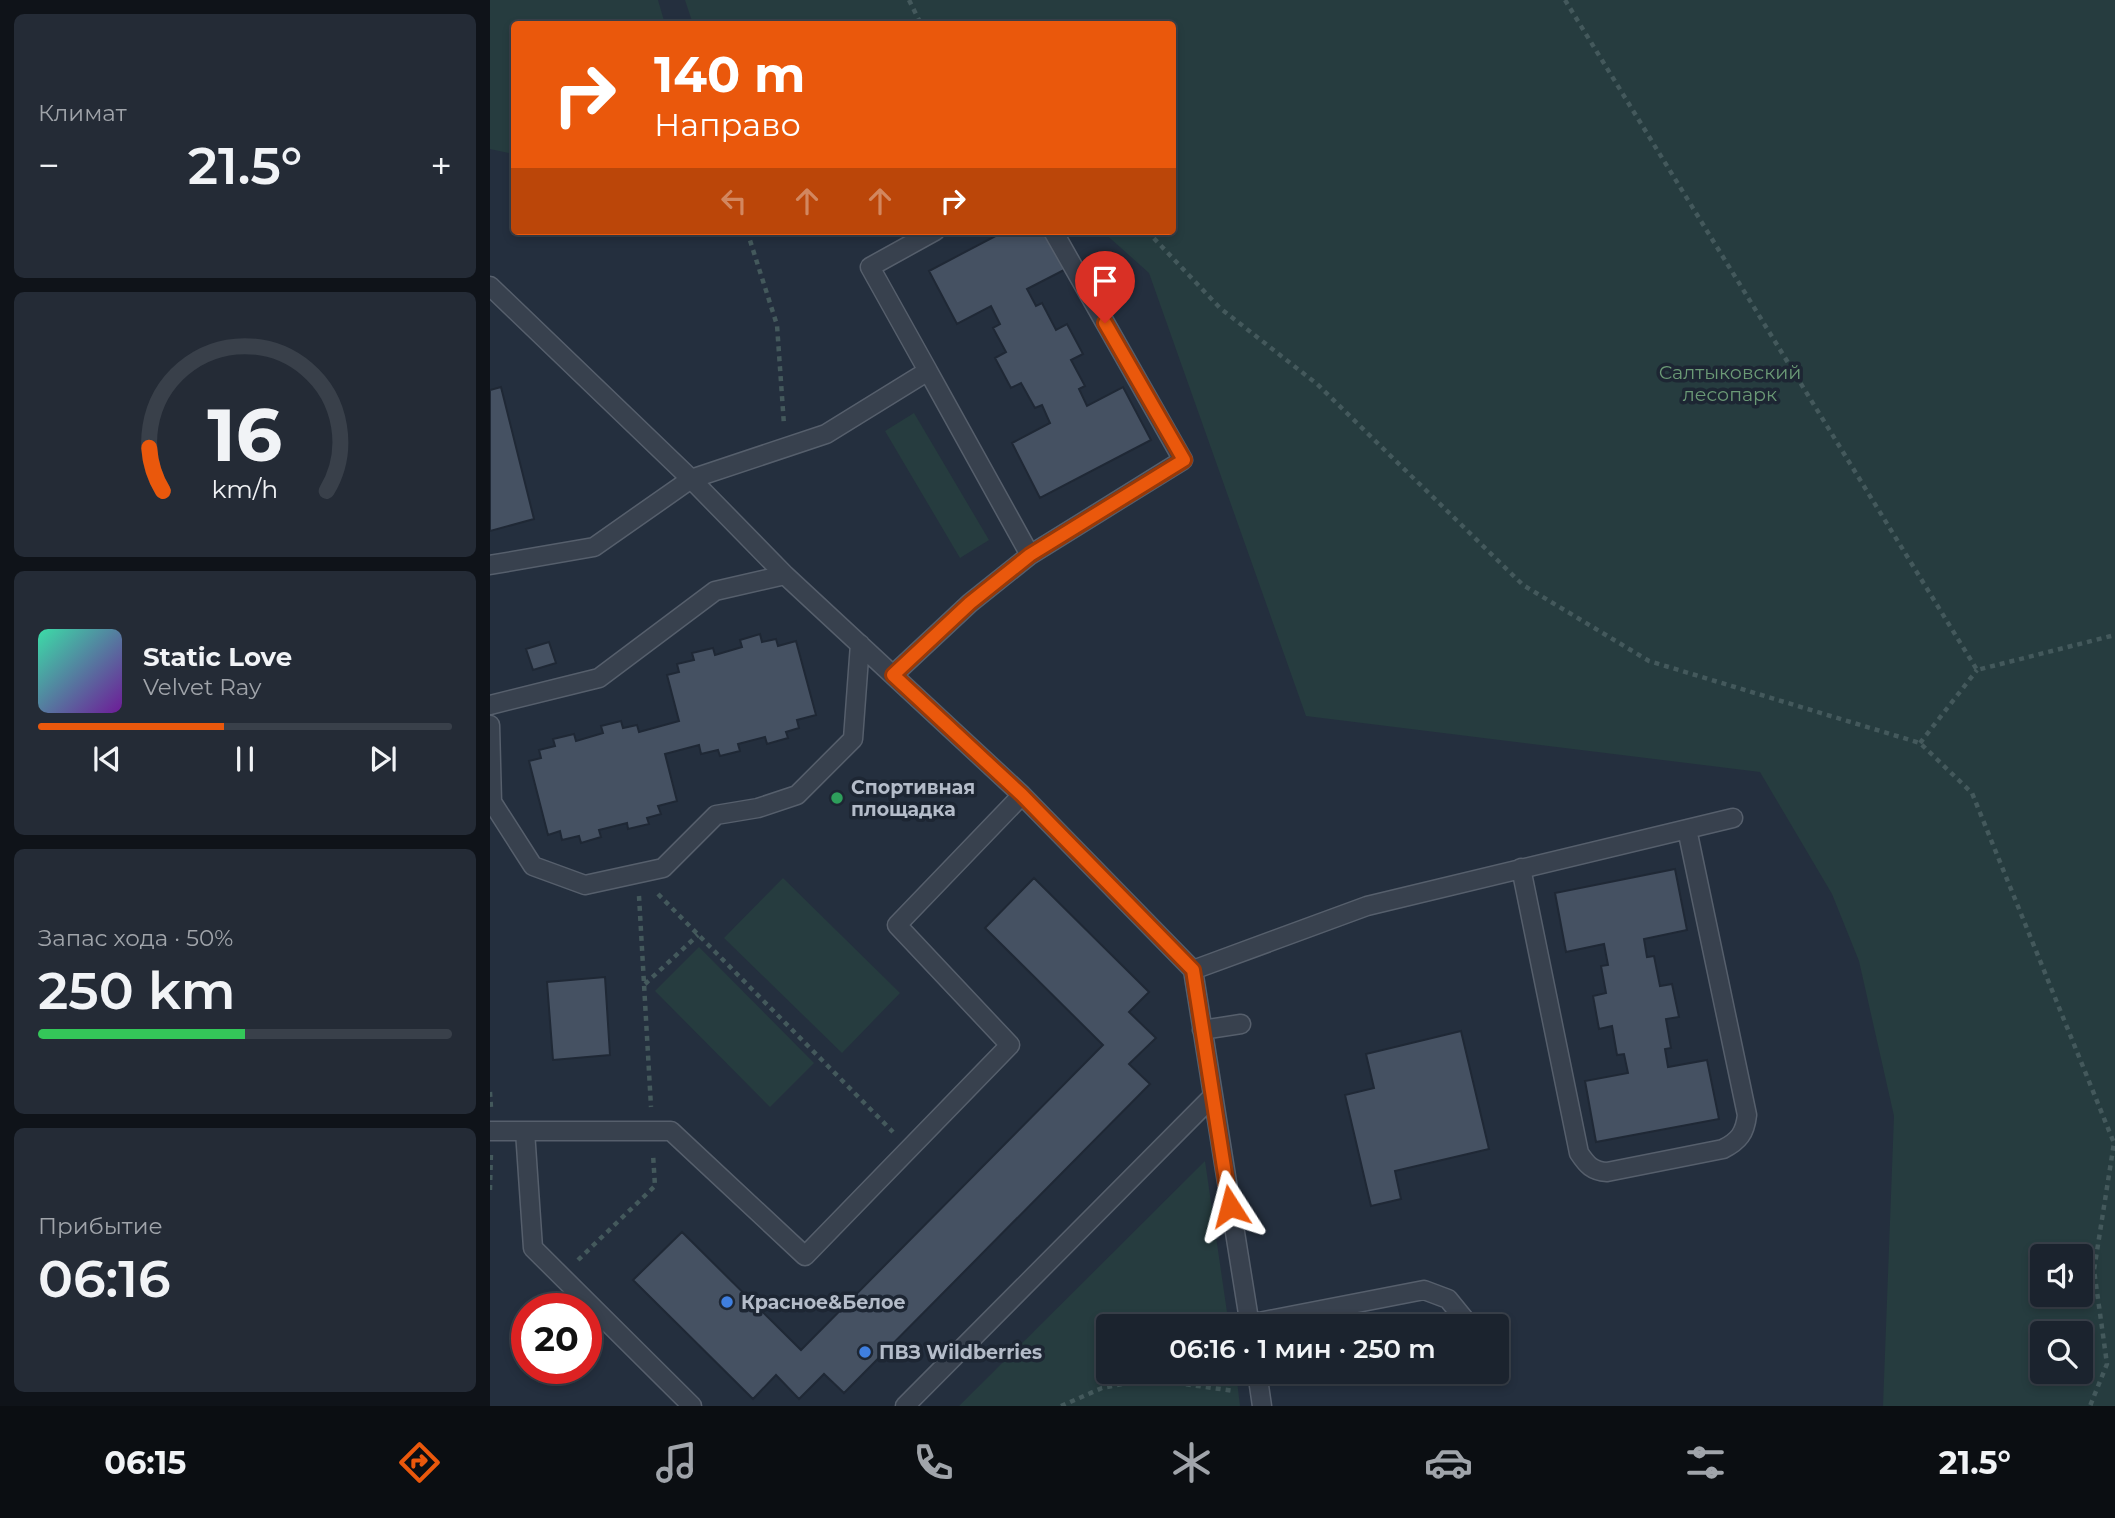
<!DOCTYPE html>
<html lang="ru">
<meta charset="utf-8">
<style>
:root{--surface:#1b232e;--page:#242b36;--text:#f1f3f6;--muted:#a0a4aa;--line:#39404a;--accent:#ea580c}
body{margin:0;font-family:Montserrat,sans-serif;background:var(--page);color:var(--text);height:100vh;display:flex;flex-direction:column;font-size:26px;white-space:nowrap}
*{box-sizing:border-box;margin:0}
p{font-size:23px;color:var(--muted)}
.icon{flex:none;width:38px;height:38px;fill:none;stroke:currentColor;stroke-width:2;stroke-linecap:round;stroke-linejoin:round}
.map{position:relative;flex:1;overflow:hidden}
.details{display:flex;flex-direction:column;gap:14px;padding:14px;background:#0f1319;width:490px}
.details>*{flex:none}
.guide{position:absolute;left:21px;top:21px;width:665px;height:214px;border-radius:7px;box-shadow:0 4px 10px #0003,0 0 0 2px var(--line);background:#ea580c;color:#fff;overflow:hidden}
.buttons{position:absolute;left:1540px;top:1244px;display:grid;gap:14px}
.buttons a{display:grid;place-items:center;width:63px;height:63px;border-radius:7px;background:var(--surface);box-shadow:0 4px 10px #0003,0 0 0 2px var(--line);font-size:35px}
.speed{position:absolute;left:21px;top:1293px;display:flex;gap:14px;font-size:35px;font-weight:700;text-align:center}
.speed>*{display:grid;place-content:center;width:91px;height:91px;border-radius:50%;background:var(--surface);box-shadow:0 4px 10px #0003,0 0 0 2px var(--line);line-height:1}
.speed .limit{border:10px solid #d22;background:#fff;color:#111}
.pin{position:absolute;display:grid;place-items:center;width:60px;height:60px;color:#fff;margin:-72px -30px;border-radius:50% 50% 50% 0;rotate:-45deg;box-shadow:0 0 7px #0007}
.pin .icon{rotate:45deg}
.me{position:absolute;width:77px;margin:-38px;rotate:351deg;stroke-linejoin:round;filter:drop-shadow(0 0 5px #0008)}
.turn{display:flex;align-items:center;gap:24px;height:147px;padding:0 28px;font-size:32px}
.turn .icon{width:91px;height:91px;stroke-width:2.5}
.turn b{display:block;font-size:49px;line-height:60px}
.lanes{display:flex;align-items:center;height:66px;padding:0 28px;background:#0003;justify-content:center;gap:35px;direction:ltr}
.lanes .off{opacity:.35}
.big{font-size:52px;font-weight:600;line-height:1.1}
.details .tile{flex:1;display:flex;flex-direction:column;justify-content:center;gap:10px;min-width:0;padding:0 24px;border-radius:10px;background:var(--page)}
.details .dial{align-items:center;gap:0}
.dial svg{height:182px;overflow:visible;fill:none;stroke:var(--line);stroke-width:7;stroke-linecap:round;text-anchor:middle}
.dial text{fill:var(--text);stroke:none}
.song{display:flex;align-items:center;gap:21px}
.cover{width:84px;height:84px;border-radius:10px;background:linear-gradient(135deg,hsl(160 70% 55%),hsl(280 70% 35%))}
.played{height:7px;border-radius:4px;background:linear-gradient(90deg,var(--accent) 45%,var(--line) 45%)}
.keys{display:flex;justify-content:space-around;direction:ltr}
.heat{display:flex;justify-content:space-between;align-items:center;font-size:38px;direction:ltr}
.charge{height:10px;border-radius:5px;background:linear-gradient(90deg,#34c759 50%,var(--line) 0)}
.trip{position:absolute;left:606px;top:1314px;width:413px;height:70px;border-radius:7px;background:var(--surface);box-shadow:0 4px 10px #0003,0 0 0 2px var(--line);font-weight:600;line-height:70px;text-align:center}
.menu{display:flex;height:112px;justify-content:space-around;align-items:center;background:#0b0e12;color:var(--muted)}
.menu .icon{width:49px;height:49px}
.menu .active{color:var(--accent)}
.menu b{font-size:32px;color:var(--text)}
main{display:flex;flex:1;min-height:0}
.map>svg:first-child{display:block}
.green{fill:#263c3f;fill-rule:evenodd}
.building{fill:#455162;stroke:#1f2835;stroke-width:2}
.lines{fill:none;stroke-linecap:round;stroke-linejoin:round}
.lane-casing{stroke:#565f6c;stroke-width:21}
.path{stroke:#44595c;stroke-width:4.5;stroke-dasharray:5 5;stroke-linecap:butt}
.lane{stroke:#38414e;stroke-width:18}
.route-casing{stroke:#983908;stroke-width:18}
.route{stroke:#ea580c;stroke-width:12}
.leisure-dot{fill:#2e9e5b;stroke:#1d2633;stroke-width:2.5}
.shop-dot{fill:#3f7fe0;stroke:#1d2633;stroke-width:2.5}
.labels{text-anchor:middle;stroke-width:7;stroke-linejoin:round;paint-order:stroke}
.park-label{font-size:19px;fill:#6b9a76;stroke:#1d2633}
.poi-label{font-size:19px;font-weight:bold;fill:#b4bcc9;stroke:#1d2633;text-anchor:start}
</style>
<main>
<section class="details">
<div class="tile"><p>Климат</p>
<div class="heat"><a>−</a><b class="big">21.5°</b><a>+</a></div>
</div>
<div class="tile dial"><svg viewBox="0 0 100 80">
<path d="M14 69A42 42 0 1 1 86 69"/>
<path d="M14 69A42 42 0 0 1 8 50" stroke="#ea580c"/>
<text x="50" y="56" font-size="32" font-weight="700">16</text>
<text x="50" y="72" font-size="11">km/h</text>
</svg></div>
<div class="tile">
<div class="song"><i class="cover"></i><div><b>Static Love</b><p>Velvet Ray</p></div></div>
<div class="played"></div>
<div class="keys"><svg class="icon" aria-label="previous" viewBox="0 0 24 24"><path d="M18 5L8 12l10 7zM5 5v14"/></svg><svg class="icon" aria-label="pause" viewBox="0 0 24 24"><path d="M8 5v14M16 5v14"/></svg><svg class="icon" aria-label="next" viewBox="0 0 24 24"><path d="M6 5l10 7-10 7zM19 5v14"/></svg></div>
</div>
<div class="tile"><p>Запас хода · 50%</p><b class="big">250 km</b><div class="charge"></div></div>
<div class="tile"><p>Прибытие</p><b class="big">06:16</b></div>
</section>
<div class="map">
<svg width="1625" height="1406" viewBox="0 0 1625 1406">
<rect width="100%" height="100%" fill="#242f3e"/>
<path class="green" d="M0 0H168L175 24H24V154L0 149Z
M195 0H1625V1406H1393L1404 1116 1369 961 1342 894 1270 772 816 716 659 273 612 231H682V24H203ZM1591 1256V1295H1552V1256ZM1552 1334H1591V1372H1552Z
M424 413 499 540 470 558 395 431Z
M293 878 410 993 352 1053 234 938Z
M209 947 324 1063 280 1107 165 991Z
M715 1161 739 1326H618V1372H746L750 1406H469Z"/>
<path class="building" d="M515 231H557L576 269 537 289 546 306 552 303 566 330 577 324 593 354 581 360 595 386 589 389 597 406 633 387 661 440 550 498 522 443 560 423 552 405 545 408 531 383 521 388 505 358 516 352 503 328 510 324 501 306 467 324 439 271Z
M11 387 44 519 0 531V390Z
M270 634 272 642 286 639 288 646 306 641 326 715 307 720 309 728 296 732 298 738 277 744 275 737 248 744 250 751 230 756 228 750 211 754 209 745 175 754 187 801 168 806 171 814 157 818 159 824 138 829 137 823 109 830 111 837 91 843 89 836 72 840 70 831 58 835 39 761 51 758 49 750 65 746 63 739 84 734 86 741 113 733 111 726 131 721 133 728 147 725 149 732 189 721 177 675 189 672 187 664 204 660 202 653 223 648 225 655 252 647 250 640Z
M59 642 66 663 43 670 36 649Z
M1185 869 1197 930 1154 939 1157 957 1164 956 1170 986 1182 984 1189 1017 1176 1019 1181 1048 1175 1049 1178 1067 1217 1060 1229 1119 1106 1142 1095 1081 1138 1073 1134 1054 1127 1055 1122 1026 1109 1029 1103 996 1116 993 1111 966 1118 965 1114 944 1076 952 1065 893Z
M544 878 659 992 639 1012 666 1038 639 1064 660 1084 354 1393 334 1374 309 1399 286 1375 263 1399 143 1280 192 1232 311 1350 613 1045 495 928Z
M115 977 120 1055 63 1060 57 982Z
M971 1031 999 1149 905 1171 911 1199 881 1206 855 1095 884 1088 876 1054Z"/>
<g class="lines">
<g class="lane-casing">
<path id="lane" d="M0 286 201 479 336 434 438 371 540 555 480 603 403 675
M438 371 380 267 445 231
M540 555 693 460 563 231
M0 565 104 547 201 479 295 575
M0 705 109 678 225 591 295 575 532 795
M0 725 2 802 43 866 95 885 173 868 226 815 268 808 307 795 363 739 370 644
M1031 868 1089 1153C1097 1165 1102 1171 1117 1172L1233 1149C1249 1141 1255 1133 1257 1115L1197 829
M703 970 877 906 1243 818
M712 1030 751 1024
M0 1131H181L315 1256 520 1045 407 925 532 795 703 970 760 1326
M35 1131 43 1248 202 1406
M759 1324 934 1290 958 1299 980 1326
M767 1372 772 1406
M415 1406 723 1096"/>
</g>
<path class="path" d="M419 0 431 24
M1075 0 1487 670 1625 635
M257 231 287 325 294 425
M657 231 730 308 827 384 1033 585 1159 661 1430 743 1482 793 1624 1143 1604 1270 1617 1364 1600 1406
M1430 743 1487 670
M168 894 403 1132
M149 896 161 1107
M155 984 208 935
M0 1092 1 1108
M0 1190 1 1152
M88 1260 165 1186 163 1154
M571 1406 612 1388 656 1379 745 1391"/>
<use href="#lane" class="lane"/>
</g>
<g class="lines">
<g class="route-casing">
<path id="route" d="M615 323 694 460 540 555 480 603 403 675 532 795 703 970 740 1206"/>
</g>
<use href="#route" class="route"/>
</g>
<circle class="leisure-dot" cx="347" cy="798" r="7"/>
<g class="shop-dot">
<circle cx="237" cy="1302" r="7"/>
<circle cx="375" cy="1352" r="7"/>
</g>
<g class="labels">
<g class="park-label">
<text x="1240" y="379">Салтыковский<tspan x="1240" dy="22">лесопарк</tspan></text>
</g>
<g class="poi-label">
<text x="361" y="794">Спортивная<tspan x="361" dy="22">площадка</tspan></text>
<text x="251" y="1309">Красное&amp;Белое</text>
<text x="389" y="1359">ПВЗ Wildberries</text>
</g>
</g>
</svg>
<div class="buttons">
<a><svg class="icon" aria-label="sound" viewBox="0 0 24 24"><path d="M4 9h4l5-4v14l-5-4H4zM17 9q2 3 0 6"/></svg></a>
<a><svg class="icon" aria-label="search" viewBox="0 0 24 24"><circle cx="10" cy="10" r="6"/><path d="M15 15l6 6"/></svg></a>
</div>
<div class="speed"><div class="limit">20</div></div>
<div class="pin" style="left:615px;top:323px;background:#d93025"><svg class="icon" aria-label="arrive" viewBox="0 0 24 24"><path d="M6 21V4h12l-3 4 3 4H6"/></svg></div>
<svg class="me" style="left:740px;top:1206px" viewBox="-20 -20 40 40"><path d="M0-17L14 15 0 8-14 15z" fill="#ea580c" stroke="#fff" stroke-width="4"/></svg>
<div class="trip">06:16 · 1 мин · 250 m</div>
<div class="guide">
<div class="turn"><svg class="icon" aria-label="right" viewBox="0 0 24 24"><path d="M7 20v-9h11M14 6l5 5-5 5"/></svg><div><b>140 m</b>Направо</div></div>
<div class="lanes"><svg class="icon off" aria-label="left" viewBox="0 0 24 24"><path d="M17 20v-9H6M10 6l-5 5 5 5"/></svg><svg class="icon off" aria-label="ahead" viewBox="0 0 24 24"><path d="M12 20V5M6 11l6-6 6 6"/></svg><svg class="icon off" aria-label="ahead" viewBox="0 0 24 24"><path d="M12 20V5M6 11l6-6 6 6"/></svg><svg class="icon" aria-label="right" viewBox="0 0 24 24"><path d="M7 20v-9h11M14 6l5 5-5 5"/></svg></div>
</div>
</div>
</main>
<nav class="menu">
<b>06:15</b>
<svg class="icon active" aria-label="directions" viewBox="0 0 24 24"><path d="M12 3l9 9-9 9-9-9zM9 14v-3h6M13 9l2 2-2 2"/></svg>
<svg class="icon" aria-label="music" viewBox="0 0 24 24"><path d="M9 18V5l10-2v13"/><circle cx="6" cy="18" r="3"/><circle cx="16" cy="16" r="3"/></svg>
<svg class="icon" aria-label="phone" viewBox="0 0 24 24"><path d="M5 4h4l2 5-3 2q2 4 5 5l2-3 5 2v4C11 20 4 13 5 4z"/></svg>
<svg class="icon" aria-label="climate" viewBox="0 0 24 24"><path d="M12 3v18M4 7l16 10M4 17L20 7"/></svg>
<svg class="icon" aria-label="car" viewBox="0 0 24 24"><path d="M5 17H2v-5l4-1 3-4h7l3 4 3 1v5h-3M9 17h6M6 11h13"/><circle cx="7" cy="17" r="2"/><circle cx="17" cy="17" r="2"/></svg>
<svg class="icon" aria-label="filters" viewBox="0 0 24 24"><path d="M4 7h16M4 17h16"/><circle cx="9" cy="7" r="2"/><circle cx="15" cy="17" r="2"/></svg>
<b>21.5°</b>
</nav>
